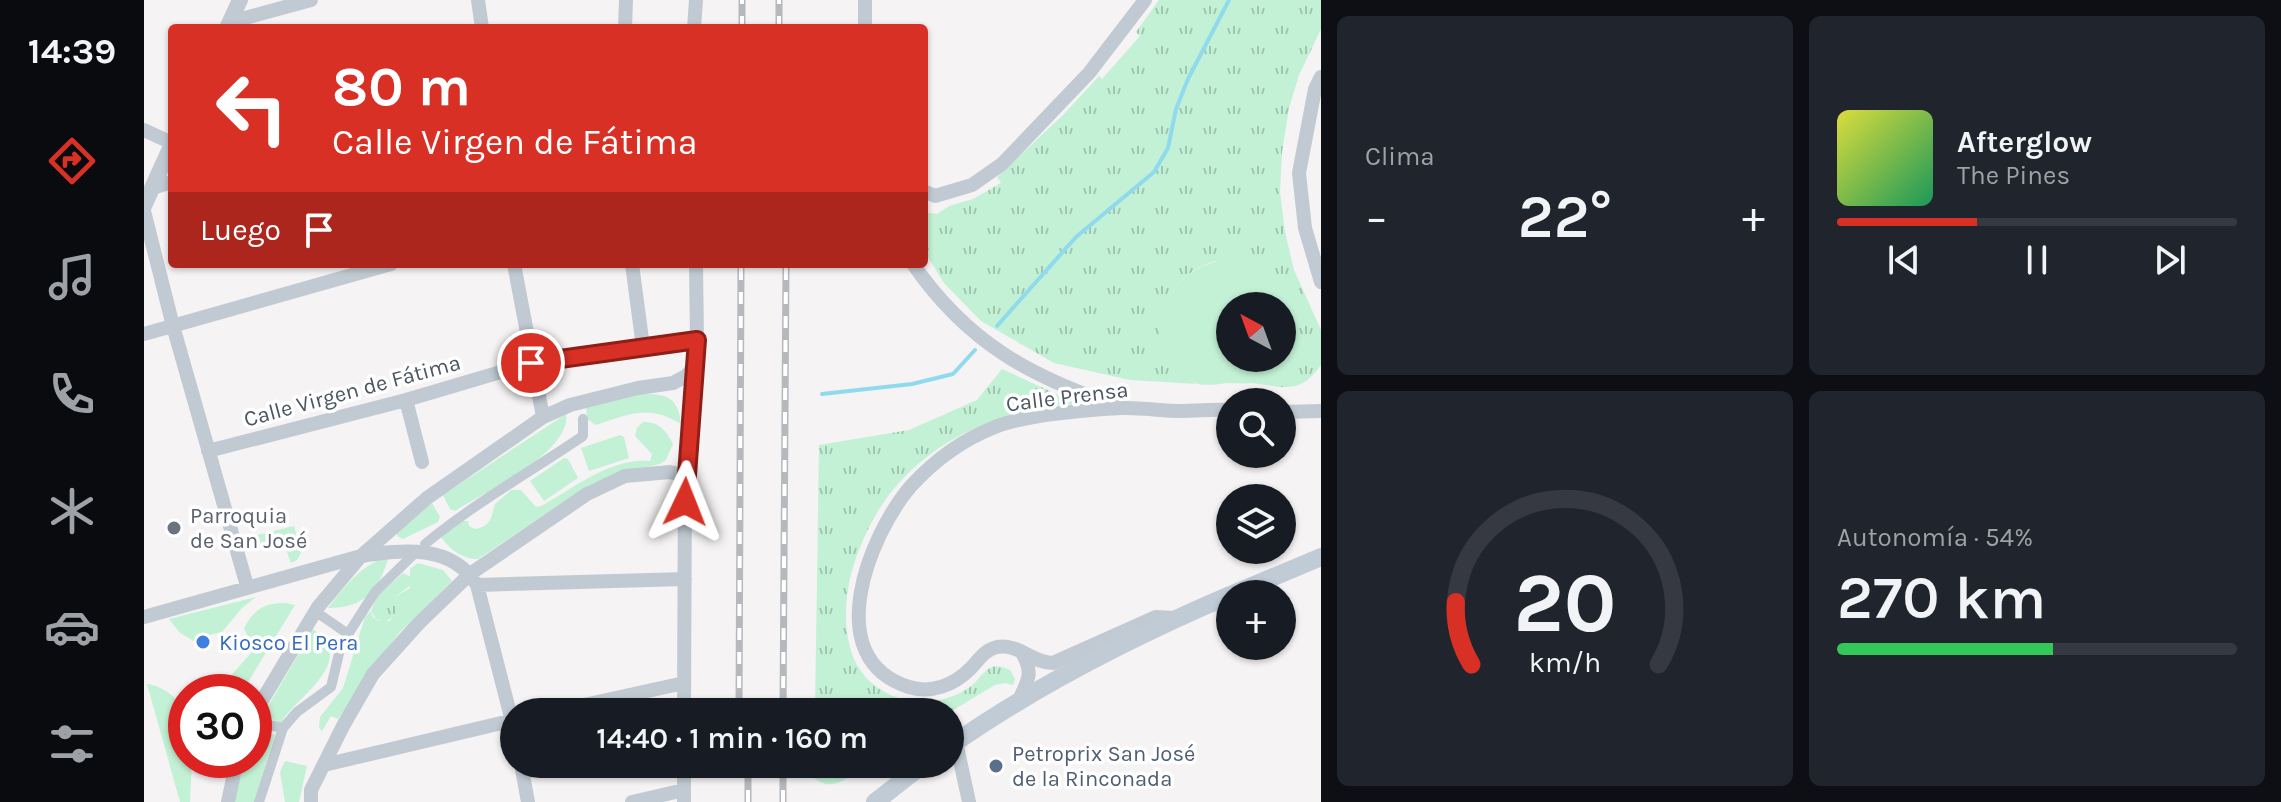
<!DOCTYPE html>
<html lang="es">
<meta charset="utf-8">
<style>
:root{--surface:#171b24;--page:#20242c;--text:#f1f3f6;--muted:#9ea1a6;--line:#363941;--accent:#d93025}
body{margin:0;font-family:Karla,sans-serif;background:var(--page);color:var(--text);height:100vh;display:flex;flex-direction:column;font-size:30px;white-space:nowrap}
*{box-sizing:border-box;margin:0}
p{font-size:26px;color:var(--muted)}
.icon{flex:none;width:44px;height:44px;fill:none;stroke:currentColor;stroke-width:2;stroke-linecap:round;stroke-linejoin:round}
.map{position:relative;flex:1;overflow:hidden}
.sheet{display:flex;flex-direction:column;gap:16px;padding:16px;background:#0d0f14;width:960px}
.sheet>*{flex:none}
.banner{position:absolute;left:24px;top:24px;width:760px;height:244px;border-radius:8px;box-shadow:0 2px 6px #0004;background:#d93025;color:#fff;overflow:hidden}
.needle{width:52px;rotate:319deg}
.tools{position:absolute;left:1072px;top:292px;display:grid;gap:16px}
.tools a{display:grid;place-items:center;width:80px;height:80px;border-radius:50%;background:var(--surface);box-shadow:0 2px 6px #0004;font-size:40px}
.speed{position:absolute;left:24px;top:674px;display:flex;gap:16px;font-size:40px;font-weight:700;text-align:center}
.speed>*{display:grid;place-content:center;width:104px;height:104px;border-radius:50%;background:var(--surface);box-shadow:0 2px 6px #0004;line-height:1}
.speed .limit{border:12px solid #d22;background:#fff;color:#111}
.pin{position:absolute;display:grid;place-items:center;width:68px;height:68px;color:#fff;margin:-34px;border:4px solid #fff;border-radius:50%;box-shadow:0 2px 8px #0007}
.me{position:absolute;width:88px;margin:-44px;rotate:2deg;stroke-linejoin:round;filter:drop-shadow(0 0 6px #0008)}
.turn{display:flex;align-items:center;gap:28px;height:168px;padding:0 32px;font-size:36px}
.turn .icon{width:104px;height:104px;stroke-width:2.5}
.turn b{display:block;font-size:56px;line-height:68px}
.then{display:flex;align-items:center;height:76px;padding:0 32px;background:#0003;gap:16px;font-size:30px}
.big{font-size:60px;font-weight:600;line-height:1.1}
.sheet .card{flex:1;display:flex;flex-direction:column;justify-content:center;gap:12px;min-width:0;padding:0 28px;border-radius:12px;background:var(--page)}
.sheet .dial{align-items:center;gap:0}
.dial svg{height:208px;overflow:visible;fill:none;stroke:var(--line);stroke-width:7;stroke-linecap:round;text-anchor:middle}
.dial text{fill:var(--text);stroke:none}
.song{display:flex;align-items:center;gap:24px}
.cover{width:96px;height:96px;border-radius:12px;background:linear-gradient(135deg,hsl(60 70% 55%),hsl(150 70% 35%))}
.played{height:8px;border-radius:4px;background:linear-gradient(90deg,var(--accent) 35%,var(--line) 35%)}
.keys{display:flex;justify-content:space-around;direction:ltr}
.heat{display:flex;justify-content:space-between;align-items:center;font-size:44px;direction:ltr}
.charge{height:12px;border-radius:6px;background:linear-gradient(90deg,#34c759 54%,var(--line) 0)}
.sheet .tiles{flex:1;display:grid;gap:16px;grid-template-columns:repeat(2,1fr)}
.trip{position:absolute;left:356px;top:698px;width:464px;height:80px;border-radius:40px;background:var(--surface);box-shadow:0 2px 6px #0004;font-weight:600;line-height:80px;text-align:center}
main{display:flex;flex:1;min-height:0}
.menu{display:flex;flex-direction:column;width:144px;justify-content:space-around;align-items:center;background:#090b0e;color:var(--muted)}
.menu .icon{width:56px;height:56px}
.menu .selected{color:var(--accent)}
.menu b{font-size:36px;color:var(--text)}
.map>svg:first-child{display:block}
.park{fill:url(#park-tufts)}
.garden{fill:#c3f1d5;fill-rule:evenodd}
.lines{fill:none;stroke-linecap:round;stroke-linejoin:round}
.stream{stroke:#90daee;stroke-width:4}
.pedestrian{stroke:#c1cad2;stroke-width:10}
.minor{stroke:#c1cad2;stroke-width:14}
.tertiary{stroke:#c1cad2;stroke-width:16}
.secondary{stroke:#c1cbd6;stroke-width:18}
.rail-casing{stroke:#b5b8bd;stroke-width:7}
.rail{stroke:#fff;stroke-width:4;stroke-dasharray:12;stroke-linecap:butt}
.route-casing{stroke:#8d1f18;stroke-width:20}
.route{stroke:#d93025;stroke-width:14}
.worship-dot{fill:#6b7280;stroke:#fff;stroke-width:3}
.shop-dot{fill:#3f7fe0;stroke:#fff;stroke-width:3}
.service-dot{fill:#5c6f8a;stroke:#fff;stroke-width:3}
.labels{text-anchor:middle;stroke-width:7;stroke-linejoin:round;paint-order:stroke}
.street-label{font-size:22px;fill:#4a5661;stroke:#fff}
.worship-label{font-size:22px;fill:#5b616d;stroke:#fff;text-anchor:start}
.shop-label{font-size:22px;fill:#366cbe;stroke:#fff;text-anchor:start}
.service-label{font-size:22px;fill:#4e5e75;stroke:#fff;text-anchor:start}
</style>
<main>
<nav class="menu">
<b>14:39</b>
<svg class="icon selected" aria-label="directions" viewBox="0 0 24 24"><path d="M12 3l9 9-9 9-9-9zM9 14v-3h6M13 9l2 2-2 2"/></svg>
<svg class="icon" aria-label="music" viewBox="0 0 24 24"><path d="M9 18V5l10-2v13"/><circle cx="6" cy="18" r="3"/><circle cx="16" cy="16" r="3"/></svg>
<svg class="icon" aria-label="phone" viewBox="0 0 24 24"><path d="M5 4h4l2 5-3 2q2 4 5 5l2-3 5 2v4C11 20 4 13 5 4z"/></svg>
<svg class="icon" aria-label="climate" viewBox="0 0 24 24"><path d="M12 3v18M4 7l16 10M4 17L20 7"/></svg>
<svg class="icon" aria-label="car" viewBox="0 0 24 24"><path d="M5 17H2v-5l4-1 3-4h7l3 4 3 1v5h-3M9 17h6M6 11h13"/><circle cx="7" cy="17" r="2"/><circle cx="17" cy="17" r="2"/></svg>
<svg class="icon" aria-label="filters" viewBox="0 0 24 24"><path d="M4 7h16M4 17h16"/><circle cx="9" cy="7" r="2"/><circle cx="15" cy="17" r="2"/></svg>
</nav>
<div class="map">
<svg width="1177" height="802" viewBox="0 0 1177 802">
<defs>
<pattern id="park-tufts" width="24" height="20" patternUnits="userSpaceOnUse" patternTransform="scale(2)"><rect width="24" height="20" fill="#c3f1d5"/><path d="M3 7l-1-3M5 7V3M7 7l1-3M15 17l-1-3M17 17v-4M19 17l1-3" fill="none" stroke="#a0c6b0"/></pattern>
</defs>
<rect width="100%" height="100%" fill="#f5f3f3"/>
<path class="park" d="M1015 0H1177V29L1155 75 1145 108 1138 152 1136 192 1141 232 1150 270 1177 330V365C1156 395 1140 387 1108 383 1146 373 1143 342 1148 309L1071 261C1010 280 999 347 1052 384L986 380 910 363 837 321 800 283 780 251V212L793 214 805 206 829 199 857 183 853 177 920 114 955 76 958 79 996 36 992 32Z
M858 369 934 404C843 409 757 452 720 538 709 562 702 588 702 614 702 641 708 667 730 685 758 707 797 707 826 687 833 682 840 670 848 667 854 665 861 668 866 670L871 679 869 685 861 683 851 685 806 712H671L675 445 765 430 833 400Z
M259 573 267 577V585L251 597 253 608 250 617 240 622 232 619 227 611 233 596Z
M671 764H723C704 776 691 794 670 778Z"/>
<path class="garden" d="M1086 259C1132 266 1164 305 1144 352 1140 362 1131 375 1121 380 1110 385 1096 383 1084 383 1075 384 1063 386 1054 384 1047 382 1039 375 1034 370 993 323 1030 264 1086 259ZM1086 306H1138V358H1086Z
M490 394C517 394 534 392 537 424 504 404 486 414 452 425L443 419 442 406Z
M422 414C428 452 338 494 311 511L306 509 299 495Z
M499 422C514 421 522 430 529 444L522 460 516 464 475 473 445 485 334 559C320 560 305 549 297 537L318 521H324L325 526 331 529C347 527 347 517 351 504L367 490H377L392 507 397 506C430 488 467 457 506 461L508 454 491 436 493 428Z
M476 435 480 437 485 458 445 471 437 448Z
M420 458 424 459 434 478 400 501 386 481Z
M288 503 296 517 294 522 259 539 253 536V532Z
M150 526 157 553 153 560 147 563 139 541 105 550 101 538Z
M245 556C235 591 220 608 184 608 201 586 217 565 245 556Z
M274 563 299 570 308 581 254 634 194 719 187 716 178 731 175 728 176 717 199 688 221 617 227 611 229 617 235 621H246C253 613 252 607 251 597L266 588V569Z
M112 597 98 608 78 632 57 637 53 643 36 633 25 619Z
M142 603 151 605 98 692H79L75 689 107 653 106 640 100 629C108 610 122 602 142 603Z
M169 629C216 662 152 696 137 723L119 715Z
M3 684C17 685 37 699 42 714 45 727 42 746 42 760H48L46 802H36Z
M113 730 131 735 110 802H90L101 760H110V737Z
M141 761 163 766 155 802H141L136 772Z"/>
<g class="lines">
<path class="stream" d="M853 326 932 237 1010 172 1024 148 1032 109 1044 79 1085 0
M678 394 768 384 809 374 831 350"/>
<path class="pedestrian" d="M281 544C331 503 386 472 439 436V419
M178 616 204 634
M116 723 139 728 153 712 187 687 197 645 231 592 269 555
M115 802 139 728"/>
<path class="minor" d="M334 0 338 28
M721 0V28
M86 22 167 0
M481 28 482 0
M550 28 552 0
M1177 77 1171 89 1155 173 1161 228 1177 282
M0 130 28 143
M8 188 28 182
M780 191 791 196 828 185 858 164 945 73 1001 0
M0 211 29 326 103 586
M370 264 399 417
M488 264 499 347
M769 264C823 342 886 377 974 406
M0 334 247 264
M262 400 278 462
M1138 412 1177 411
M64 451 262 400 387 363 553 340
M333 585 541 579
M0 617 217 556C258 550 307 543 333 585L370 729
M1030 618 1012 617 909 663C888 663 874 643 853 647 840 650 835 660 826 669 810 685 787 694 765 687 675 659 725 535 767 486 790 461 820 439 851 427 883 414 942 410 977 408 997 407 1017 411 1037 411 1054 411 1070 409 1086 410
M875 700C884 680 890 673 878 653
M408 712 540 683
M540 712 541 476 553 340 552 264
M110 714 174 607 217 556 283 498 399 417 426 405 494 388 529 383 542 376 551 366
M812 742 825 802
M377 764 384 802
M540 764V802
M180 765 370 720
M84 802 93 760
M167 802V790L199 726 229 674 275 623 326 574 443 494 481 476 526 472 541 476
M488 802 540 790"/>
<path class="tertiary" d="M83 28 96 0
M0 206 28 144"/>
<path class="secondary" d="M1089 594 1177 557
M806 746C893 685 988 637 1086 595
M731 802 780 764"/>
<g class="rail-casing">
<path id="rail" d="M598 28V0
M635 28V0
M595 712 597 264
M639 712 642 264
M604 802V764
M639 802V764"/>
</g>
<use href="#rail" class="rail"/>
</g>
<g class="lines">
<g class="route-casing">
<path id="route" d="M387 363 553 340 541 502"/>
</g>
<use href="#route" class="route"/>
</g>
<circle class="worship-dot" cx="30" cy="528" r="8"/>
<circle class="shop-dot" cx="59" cy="642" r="8"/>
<circle class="service-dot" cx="852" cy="766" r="8"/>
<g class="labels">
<g class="street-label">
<text transform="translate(208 390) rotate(-15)" y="8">Calle Virgen de Fátima</text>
<text transform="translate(923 396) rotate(-7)" y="8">Calle Prensa</text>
</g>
<g class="worship-label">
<text x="46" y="523">Parroquia<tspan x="46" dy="25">de San José</tspan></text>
</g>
<g class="shop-label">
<text x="75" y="650">Kiosco El Pera</text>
</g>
<g class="service-label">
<text x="868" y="761">Petroprix San José<tspan x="868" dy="25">de la Rinconada</tspan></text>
</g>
</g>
</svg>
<div class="tools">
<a><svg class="needle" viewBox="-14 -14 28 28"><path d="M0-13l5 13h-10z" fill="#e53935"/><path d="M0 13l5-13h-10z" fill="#9ea1a6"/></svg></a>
<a><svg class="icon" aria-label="search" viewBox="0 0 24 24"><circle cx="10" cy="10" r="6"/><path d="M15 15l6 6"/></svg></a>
<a><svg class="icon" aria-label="layers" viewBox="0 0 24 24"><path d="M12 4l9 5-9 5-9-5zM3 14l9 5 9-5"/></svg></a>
<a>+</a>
</div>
<div class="speed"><div class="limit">30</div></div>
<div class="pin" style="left:387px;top:363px;background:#d93025"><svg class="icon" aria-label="arrive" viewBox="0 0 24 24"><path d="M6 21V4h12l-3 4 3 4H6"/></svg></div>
<svg class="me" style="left:541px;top:502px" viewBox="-20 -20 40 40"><path d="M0-17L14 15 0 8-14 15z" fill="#d93025" stroke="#fff" stroke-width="4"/></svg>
<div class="trip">14:40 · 1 min · 160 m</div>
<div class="banner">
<div class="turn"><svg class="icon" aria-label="left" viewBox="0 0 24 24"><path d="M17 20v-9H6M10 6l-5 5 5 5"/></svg><div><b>80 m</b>Calle Virgen de Fátima</div></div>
<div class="then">Luego<svg class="icon" aria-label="arrive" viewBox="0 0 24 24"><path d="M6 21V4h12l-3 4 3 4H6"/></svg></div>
</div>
</div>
<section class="sheet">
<div class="tiles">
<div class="card"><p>Clima</p>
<div class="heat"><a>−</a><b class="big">22°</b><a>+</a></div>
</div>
<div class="card">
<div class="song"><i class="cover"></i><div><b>Afterglow</b><p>The Pines</p></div></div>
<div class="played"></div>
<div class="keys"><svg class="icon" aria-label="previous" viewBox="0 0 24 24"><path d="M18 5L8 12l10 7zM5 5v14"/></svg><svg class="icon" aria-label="pause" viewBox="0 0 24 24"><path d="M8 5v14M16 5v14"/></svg><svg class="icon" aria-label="next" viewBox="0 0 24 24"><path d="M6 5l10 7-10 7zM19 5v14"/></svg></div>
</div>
<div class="card dial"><svg viewBox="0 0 100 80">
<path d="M14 69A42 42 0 1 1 86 69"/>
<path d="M14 69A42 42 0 0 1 8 45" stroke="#d93025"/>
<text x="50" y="56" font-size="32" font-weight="700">20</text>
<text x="50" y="72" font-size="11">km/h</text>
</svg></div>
<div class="card"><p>Autonomía · 54%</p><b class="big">270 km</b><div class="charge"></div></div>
</div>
</section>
</main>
